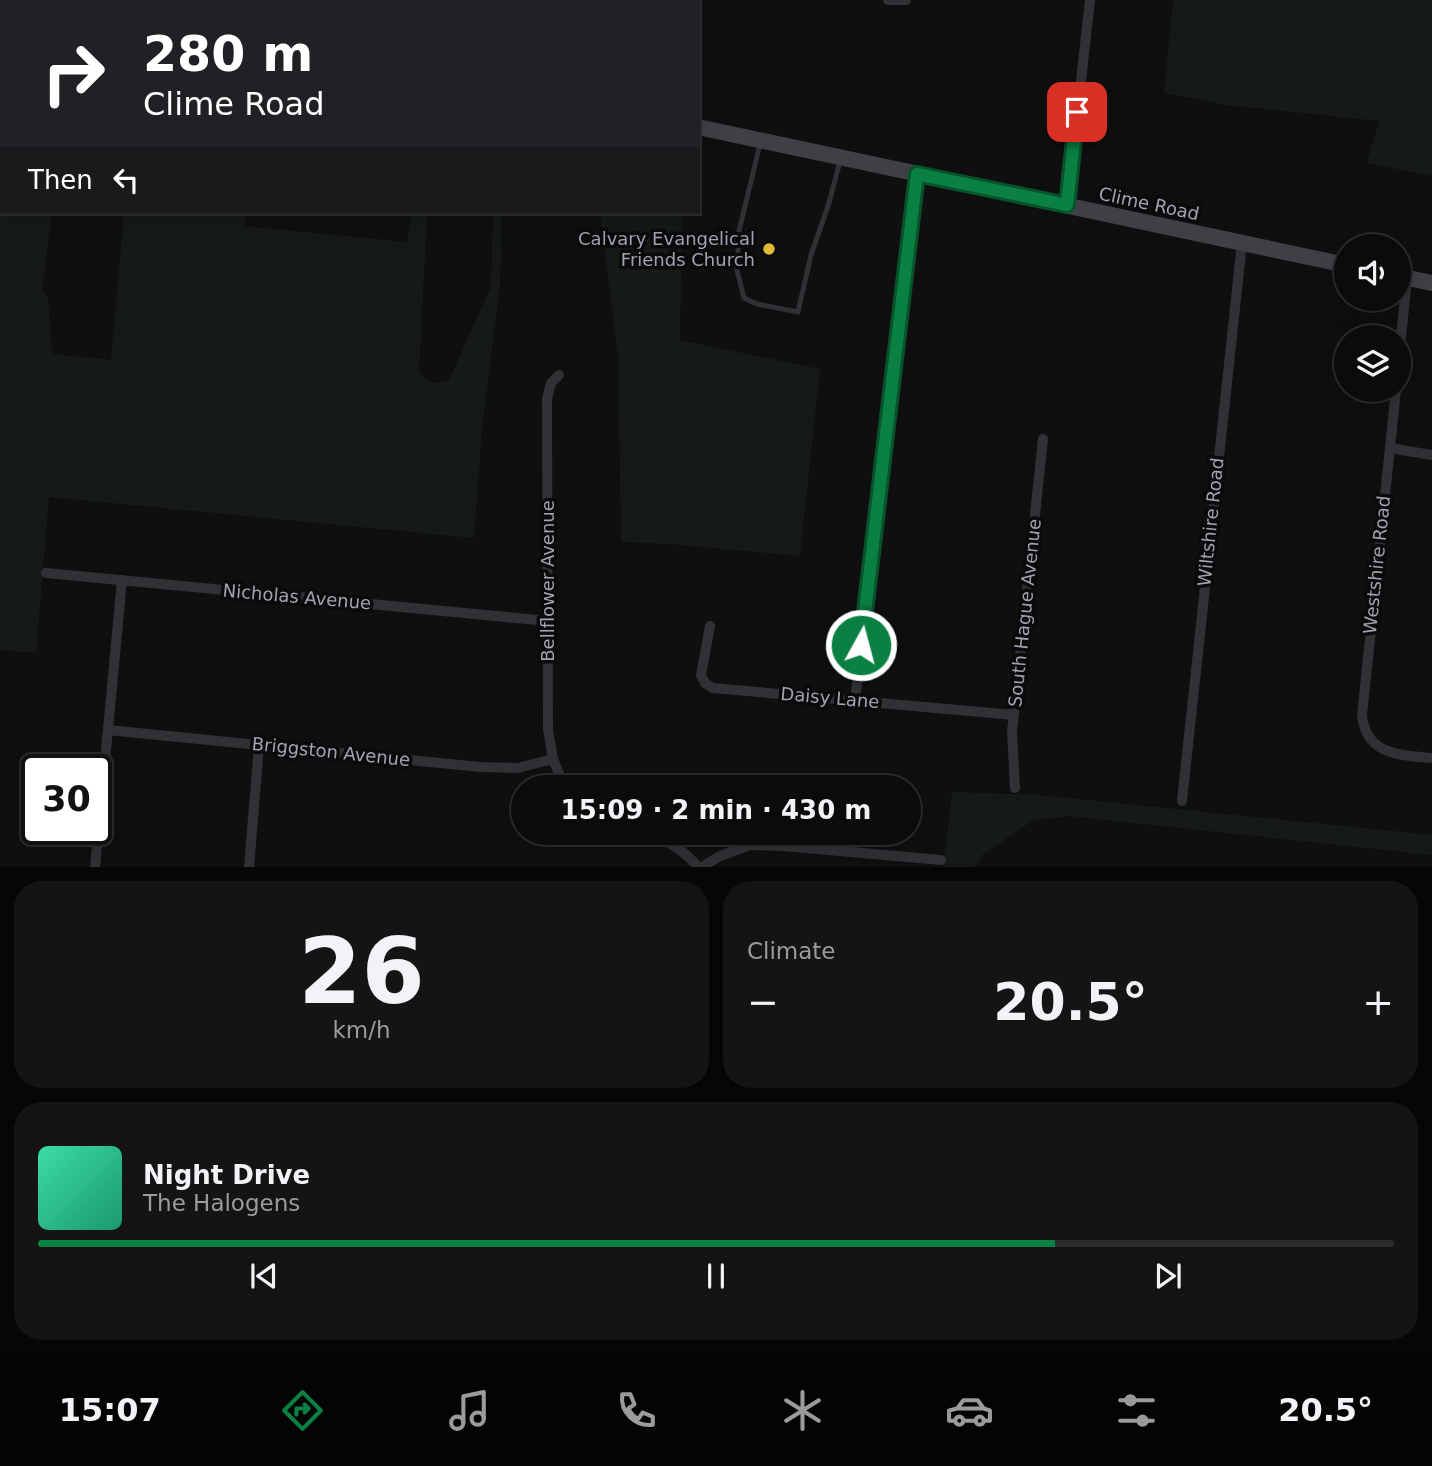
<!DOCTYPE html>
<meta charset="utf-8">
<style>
:root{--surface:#0b0b0c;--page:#141415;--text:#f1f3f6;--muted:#9a9b9d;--line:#2b2b2d;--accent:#0b8043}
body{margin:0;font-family:"DejaVu Sans",sans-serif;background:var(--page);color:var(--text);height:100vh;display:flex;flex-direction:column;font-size:26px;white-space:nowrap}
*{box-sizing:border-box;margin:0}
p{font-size:23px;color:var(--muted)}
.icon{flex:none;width:38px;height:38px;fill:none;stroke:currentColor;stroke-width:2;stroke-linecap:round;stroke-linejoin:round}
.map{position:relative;height:867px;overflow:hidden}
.sheet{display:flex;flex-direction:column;gap:14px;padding:14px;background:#060607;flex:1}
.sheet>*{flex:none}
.hud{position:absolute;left:0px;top:0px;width:700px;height:214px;box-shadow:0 7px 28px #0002,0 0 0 2px var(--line);background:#202124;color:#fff;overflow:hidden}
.controls{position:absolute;left:1334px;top:234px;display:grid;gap:14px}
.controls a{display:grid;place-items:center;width:77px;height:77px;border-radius:50%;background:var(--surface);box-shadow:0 7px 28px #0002,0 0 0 2px var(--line);font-size:35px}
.speed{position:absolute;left:21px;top:754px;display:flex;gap:14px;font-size:35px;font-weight:700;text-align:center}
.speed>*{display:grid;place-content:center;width:91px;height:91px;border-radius:50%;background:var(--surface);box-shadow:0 7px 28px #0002,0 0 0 2px var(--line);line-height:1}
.speed .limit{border:4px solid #111;border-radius:10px;background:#fff;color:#111}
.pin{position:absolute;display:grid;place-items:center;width:60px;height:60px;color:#fff;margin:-30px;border-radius:14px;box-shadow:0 4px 10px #0006}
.me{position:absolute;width:77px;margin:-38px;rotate:7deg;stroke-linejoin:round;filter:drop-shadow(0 0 5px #0008)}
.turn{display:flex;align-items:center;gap:24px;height:147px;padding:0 28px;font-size:32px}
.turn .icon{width:91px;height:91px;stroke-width:2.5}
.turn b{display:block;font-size:49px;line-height:60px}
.then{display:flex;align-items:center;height:66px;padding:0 28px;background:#0003;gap:14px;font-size:26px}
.big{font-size:52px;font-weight:700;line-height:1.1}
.sheet .card{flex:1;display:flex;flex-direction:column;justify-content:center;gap:10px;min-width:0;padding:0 24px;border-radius:28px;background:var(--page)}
.sheet .dial{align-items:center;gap:0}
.dial b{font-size:91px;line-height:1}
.song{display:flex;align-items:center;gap:21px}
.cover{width:84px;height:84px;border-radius:10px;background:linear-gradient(135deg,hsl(160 70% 55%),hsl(160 70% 35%))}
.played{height:7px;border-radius:4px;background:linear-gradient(90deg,var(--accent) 75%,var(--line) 75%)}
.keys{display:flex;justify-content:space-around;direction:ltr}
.heat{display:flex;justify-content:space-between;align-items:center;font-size:38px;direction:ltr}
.sheet .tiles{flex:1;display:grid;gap:14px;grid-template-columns:1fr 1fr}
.card:last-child{grid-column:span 2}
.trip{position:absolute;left:511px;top:775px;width:410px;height:70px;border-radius:35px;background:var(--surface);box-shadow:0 7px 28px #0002,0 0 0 2px var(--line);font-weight:700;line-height:70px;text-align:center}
.tabs{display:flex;height:112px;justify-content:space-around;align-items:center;background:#040405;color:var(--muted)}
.tabs .icon{width:49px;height:49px}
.tabs .on{color:var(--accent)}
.tabs b{font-size:32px;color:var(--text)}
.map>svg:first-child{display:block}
.green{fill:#161a17}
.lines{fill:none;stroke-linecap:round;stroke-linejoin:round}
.lane{stroke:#303135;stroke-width:5}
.street{stroke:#303135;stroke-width:10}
.secondary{stroke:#3f3f45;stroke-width:16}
.route-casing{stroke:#07532c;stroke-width:18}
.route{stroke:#0b8043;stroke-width:12}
.poi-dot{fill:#dfbc38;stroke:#0a0a0b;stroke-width:2.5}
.labels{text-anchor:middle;stroke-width:7;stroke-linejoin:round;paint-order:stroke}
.street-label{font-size:18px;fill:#a1a4b0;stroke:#0a0a0b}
.poi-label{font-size:18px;fill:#a1a4b0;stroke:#0a0a0b;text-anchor:end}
</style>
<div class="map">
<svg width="1432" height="868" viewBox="0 0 1432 868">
<rect width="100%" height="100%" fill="#0f0f10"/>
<path class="green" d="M1173 0H1432V176L1367 163 1379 121 1227 105 1164 93Z
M0 181 2 212H52L42 290 48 298 52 354 111 360 124 212H246L245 226 407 242 411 212 427 214 419 373 432 383 449 380 491 287 493 212H502L500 286 482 429 474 538 49 497 36 653 0 650Z
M600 212H682L680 340 820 369 800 556 671 544 621 542 618 355Z
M952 792 1038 795 1432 835V855L1068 816 1032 821 982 855 975 867 943 868Z"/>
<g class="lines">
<path class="lane" d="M149 2V0
M760 144 739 231 737 270 744 298 757 304 798 312 811 255 829 203 840 161"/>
<path class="street" d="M652 0 654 2
M888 0H906
M677 2 679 0
M1067 205 1090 0
M1398 367 1407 278
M559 375 551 383 547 399 548 729 553 759 565 788
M1396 390 1362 715C1366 755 1399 755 1432 758
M1390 448 1432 455
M46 573 548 621
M710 626 701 675 705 683 713 688 1014 715
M855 700 917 174
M108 730 480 767 518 768 553 759
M1015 788 1012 732 1043 439
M1182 801 1242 243
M643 833C666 838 683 849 699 868
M95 868 122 580
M249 868 259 745
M700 868 720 856 750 845 783 846 941 860"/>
<path class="secondary" d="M53 0 66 2
M698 127 1346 265
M1398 276 1432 283"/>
</g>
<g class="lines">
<g class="route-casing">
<path id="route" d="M861 645 917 174 1067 205 1077 112"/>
</g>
<use href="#route" class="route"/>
</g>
<circle class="poi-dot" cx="769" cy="249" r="7"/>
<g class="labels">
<g class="street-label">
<text transform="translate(1149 204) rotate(12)" y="6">Clime Road</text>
<text transform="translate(1211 522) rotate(-84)" y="6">Wiltshire Road</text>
<text transform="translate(1377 565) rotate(-84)" y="6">Westshire Road</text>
<text transform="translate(548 581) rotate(-90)" y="6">Bellflower Avenue</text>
<text transform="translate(297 597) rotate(5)" y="6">Nicholas Avenue</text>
<text transform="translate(1025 613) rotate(-84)" y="6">South Hague Avenue</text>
<text transform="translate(830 698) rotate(5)" y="6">Daisy Lane</text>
<text transform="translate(331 752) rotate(6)" y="6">Briggston Avenue</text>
</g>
<g class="poi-label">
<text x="755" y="245">Calvary Evangelical<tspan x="755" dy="21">Friends Church</tspan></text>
</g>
</g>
</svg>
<div class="controls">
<a><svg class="icon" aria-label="sound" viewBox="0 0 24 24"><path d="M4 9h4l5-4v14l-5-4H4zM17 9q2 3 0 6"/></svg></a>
<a><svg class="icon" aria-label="layers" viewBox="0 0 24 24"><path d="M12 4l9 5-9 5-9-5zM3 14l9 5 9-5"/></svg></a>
</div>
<div class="speed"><div class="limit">30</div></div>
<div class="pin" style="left:1077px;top:112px;background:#d93025"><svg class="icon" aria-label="arrive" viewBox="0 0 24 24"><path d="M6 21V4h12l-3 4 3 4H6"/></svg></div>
<svg class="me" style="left:861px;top:645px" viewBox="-20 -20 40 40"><circle r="17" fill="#0b8043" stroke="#fff" stroke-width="3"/><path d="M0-11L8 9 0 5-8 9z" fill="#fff"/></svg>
<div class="trip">15:09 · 2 min · 430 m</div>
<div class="hud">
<div class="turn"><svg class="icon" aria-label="right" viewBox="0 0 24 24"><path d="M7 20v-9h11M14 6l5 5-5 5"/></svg><div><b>280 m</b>Clime Road</div></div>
<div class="then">Then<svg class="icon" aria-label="left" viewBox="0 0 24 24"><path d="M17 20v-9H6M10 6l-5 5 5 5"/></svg></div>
</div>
</div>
<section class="sheet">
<div class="tiles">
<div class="card dial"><b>26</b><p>km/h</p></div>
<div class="card"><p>Climate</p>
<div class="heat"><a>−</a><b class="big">20.5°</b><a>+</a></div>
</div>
<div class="card">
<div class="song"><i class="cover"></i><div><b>Night Drive</b><p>The Halogens</p></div></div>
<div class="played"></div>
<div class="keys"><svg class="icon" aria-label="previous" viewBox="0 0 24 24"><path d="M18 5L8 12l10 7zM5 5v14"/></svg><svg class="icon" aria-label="pause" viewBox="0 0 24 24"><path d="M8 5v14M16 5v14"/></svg><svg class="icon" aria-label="next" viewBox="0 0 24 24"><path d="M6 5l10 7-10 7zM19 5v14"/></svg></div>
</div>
</div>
</section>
<nav class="tabs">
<b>15:07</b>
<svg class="icon on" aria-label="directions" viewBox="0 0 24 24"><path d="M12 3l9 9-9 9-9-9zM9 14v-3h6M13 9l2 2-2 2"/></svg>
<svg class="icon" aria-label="music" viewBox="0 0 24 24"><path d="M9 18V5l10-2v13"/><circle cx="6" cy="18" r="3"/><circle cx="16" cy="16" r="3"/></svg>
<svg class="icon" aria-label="phone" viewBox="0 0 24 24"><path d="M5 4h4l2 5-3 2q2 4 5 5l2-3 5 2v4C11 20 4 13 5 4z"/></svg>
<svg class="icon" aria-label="climate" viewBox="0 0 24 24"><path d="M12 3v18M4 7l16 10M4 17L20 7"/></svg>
<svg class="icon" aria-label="car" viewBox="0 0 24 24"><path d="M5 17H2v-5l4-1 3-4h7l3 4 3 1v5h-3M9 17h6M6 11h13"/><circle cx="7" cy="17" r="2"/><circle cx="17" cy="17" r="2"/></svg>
<svg class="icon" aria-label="filters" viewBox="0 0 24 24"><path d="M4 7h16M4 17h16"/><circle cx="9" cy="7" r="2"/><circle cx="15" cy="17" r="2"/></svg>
<b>20.5°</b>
</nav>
